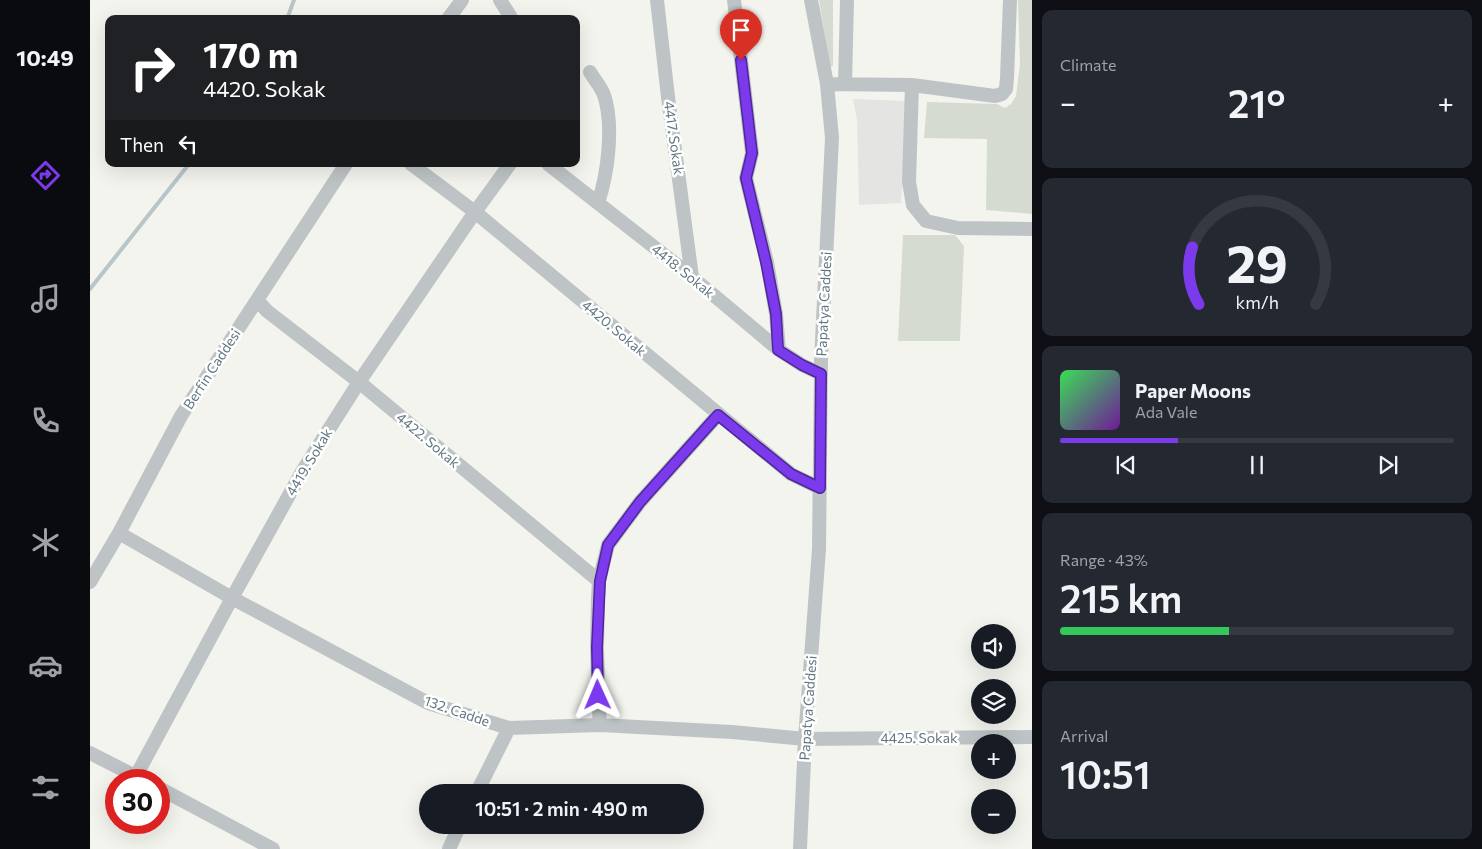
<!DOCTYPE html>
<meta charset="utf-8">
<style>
:root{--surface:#171b24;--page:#242831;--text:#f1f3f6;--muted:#9ea1a6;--line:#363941;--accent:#7c3aed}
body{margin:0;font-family:Commissioner,sans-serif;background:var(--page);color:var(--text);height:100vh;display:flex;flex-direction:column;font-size:19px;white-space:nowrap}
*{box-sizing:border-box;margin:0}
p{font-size:16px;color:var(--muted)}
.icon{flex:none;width:28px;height:28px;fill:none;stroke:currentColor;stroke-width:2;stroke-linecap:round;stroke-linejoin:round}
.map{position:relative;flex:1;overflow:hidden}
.details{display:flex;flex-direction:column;gap:10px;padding:10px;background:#0d0f14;width:450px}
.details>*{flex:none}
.banner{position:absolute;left:15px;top:15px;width:475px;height:152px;border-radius:10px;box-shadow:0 5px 20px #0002;background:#202124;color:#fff;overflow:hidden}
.tools{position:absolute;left:881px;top:624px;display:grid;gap:10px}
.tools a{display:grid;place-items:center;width:45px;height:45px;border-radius:50%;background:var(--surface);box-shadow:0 5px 20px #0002;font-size:25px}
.speed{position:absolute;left:15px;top:769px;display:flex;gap:10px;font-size:25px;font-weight:700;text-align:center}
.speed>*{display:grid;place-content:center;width:65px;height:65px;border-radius:50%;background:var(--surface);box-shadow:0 5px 20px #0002;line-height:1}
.speed .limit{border:8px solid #d22;background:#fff;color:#111}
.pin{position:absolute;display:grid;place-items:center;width:42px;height:42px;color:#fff;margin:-51px -21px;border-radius:50% 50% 50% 0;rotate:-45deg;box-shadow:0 0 5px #0007}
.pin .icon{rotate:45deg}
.me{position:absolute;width:55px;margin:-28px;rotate:359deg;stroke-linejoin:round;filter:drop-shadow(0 0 4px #0008)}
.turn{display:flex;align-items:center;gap:18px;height:105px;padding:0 15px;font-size:22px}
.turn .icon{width:65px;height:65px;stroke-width:2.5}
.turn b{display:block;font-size:35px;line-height:42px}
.then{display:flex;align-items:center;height:48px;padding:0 15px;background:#0003;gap:10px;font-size:19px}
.big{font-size:38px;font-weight:600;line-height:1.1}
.details .card{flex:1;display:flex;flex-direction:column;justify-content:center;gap:8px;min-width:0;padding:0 18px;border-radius:10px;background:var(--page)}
.details .dial{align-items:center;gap:0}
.dial svg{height:130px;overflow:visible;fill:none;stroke:var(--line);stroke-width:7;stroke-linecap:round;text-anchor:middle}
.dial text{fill:var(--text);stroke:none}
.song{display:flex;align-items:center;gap:15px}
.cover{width:60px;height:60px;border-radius:8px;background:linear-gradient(135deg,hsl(130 70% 55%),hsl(280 70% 35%))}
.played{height:5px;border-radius:2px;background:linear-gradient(90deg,var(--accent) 30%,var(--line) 30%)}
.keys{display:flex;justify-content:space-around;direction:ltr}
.heat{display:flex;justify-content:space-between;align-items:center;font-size:28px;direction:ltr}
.charge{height:8px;border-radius:4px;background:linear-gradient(90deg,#34c759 43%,var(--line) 0)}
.trip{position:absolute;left:329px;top:784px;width:285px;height:50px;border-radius:25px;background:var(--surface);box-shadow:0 5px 20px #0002;font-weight:600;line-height:50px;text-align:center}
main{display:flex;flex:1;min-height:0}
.tab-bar{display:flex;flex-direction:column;width:90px;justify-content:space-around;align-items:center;background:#090b0e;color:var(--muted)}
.tab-bar .icon{width:35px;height:35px}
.tab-bar .active{color:var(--accent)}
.tab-bar b{font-size:22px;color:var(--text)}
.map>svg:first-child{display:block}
.built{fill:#e4e5e3}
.green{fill:#d5dbd0}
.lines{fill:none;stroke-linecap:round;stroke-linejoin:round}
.stream{stroke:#b8c6ca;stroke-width:4}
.minor{stroke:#bec4c6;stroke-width:14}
.route-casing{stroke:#51269a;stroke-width:12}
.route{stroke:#7c3aed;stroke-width:9}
.labels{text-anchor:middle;stroke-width:5;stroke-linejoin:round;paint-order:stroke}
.street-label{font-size:14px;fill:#617682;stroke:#fff}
</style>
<main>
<nav class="tab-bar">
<b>10:49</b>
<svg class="icon active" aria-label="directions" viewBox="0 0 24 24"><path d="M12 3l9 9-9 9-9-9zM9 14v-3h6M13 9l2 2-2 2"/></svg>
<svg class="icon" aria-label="music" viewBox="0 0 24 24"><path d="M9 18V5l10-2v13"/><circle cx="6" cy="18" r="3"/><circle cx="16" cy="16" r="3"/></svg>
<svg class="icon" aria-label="phone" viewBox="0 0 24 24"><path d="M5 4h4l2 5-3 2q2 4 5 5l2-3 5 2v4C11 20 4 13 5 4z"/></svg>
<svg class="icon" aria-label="climate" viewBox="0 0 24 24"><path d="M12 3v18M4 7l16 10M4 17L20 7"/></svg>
<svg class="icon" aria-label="car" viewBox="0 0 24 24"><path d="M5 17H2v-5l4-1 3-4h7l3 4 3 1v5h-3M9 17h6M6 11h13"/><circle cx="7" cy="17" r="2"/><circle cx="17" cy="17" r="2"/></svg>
<svg class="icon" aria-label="filters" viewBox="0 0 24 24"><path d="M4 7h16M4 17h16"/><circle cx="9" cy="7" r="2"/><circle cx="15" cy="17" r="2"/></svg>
</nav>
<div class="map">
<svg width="942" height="849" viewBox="0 0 942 849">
<rect width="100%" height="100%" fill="#f4f4ef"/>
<path class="built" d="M763 99 818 101 811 203 769 205 767 120Z"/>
<path class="green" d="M729 0H743V66L740 67Z
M928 0H942V214L896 210 897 139 834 138 837 102 907 104 915 108 921 104 926 96 930 64Z
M813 235H865L874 246 870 341H808Z"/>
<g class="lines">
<path class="stream" d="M197 19 204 0
M0 289 99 164"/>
<path class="minor" d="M410 0 422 19
M567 0 578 97 602 277
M644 0 662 153 656 178 677 262 686 314 689 350
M358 19 372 0
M500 72C504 79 511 87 514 95 524 125 518 173 508 203
M737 84 822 85 905 96 912 94 916 89 917 78 920 0
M755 84 757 0
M822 85 819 182 823 205 836 221 868 228 942 229
M321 164 385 212 701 474 730 488
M458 164 596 272 689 350 712 365 731 374
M167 300 177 311 269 382 509 581
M29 533 142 598 338 703 419 728 510 725 642 732 715 739 942 737
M0 582 29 533 91 416 256 164
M510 725 509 711 507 647 508 598 509 581 518 545 550 502 628 415
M0 753 53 780
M46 776 142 598 213 470 269 382 385 212 420 164
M69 788 183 849
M387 792 419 728
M359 849 370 825
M710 849 715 739 729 549 731 360 742 138 737 84 721 0"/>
</g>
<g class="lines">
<g class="route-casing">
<path id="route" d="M508 695 507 647 510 581 518 545 550 502 628 415 701 474 730 488 731 374 712 365 688 350 686 314 676 262 656 178 662 153 651 60"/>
</g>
<use href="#route" class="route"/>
</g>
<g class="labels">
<g class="street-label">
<text transform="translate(584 138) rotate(82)" y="5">4417. Sokak</text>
<text transform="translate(593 271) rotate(39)" y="5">4418. Sokak</text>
<text transform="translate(734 304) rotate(-87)" y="5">Papatya Caddesi</text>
<text transform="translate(524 328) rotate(40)" y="5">4420. Sokak</text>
<text transform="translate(122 369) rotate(-57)" y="5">Berfin Caddesi</text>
<text transform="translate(338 440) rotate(40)" y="5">4422. Sokak</text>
<text transform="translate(219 462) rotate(-59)" y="5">4419. Sokak</text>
<text transform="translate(718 708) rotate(-86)" y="5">Papatya Caddesi</text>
<text transform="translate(367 711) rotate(19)" y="5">132. Cadde</text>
<text x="829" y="743">4425. Sokak</text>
</g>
</g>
</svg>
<div class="tools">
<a><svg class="icon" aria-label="sound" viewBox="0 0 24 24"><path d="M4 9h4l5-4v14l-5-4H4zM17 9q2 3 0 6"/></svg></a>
<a><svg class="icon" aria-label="layers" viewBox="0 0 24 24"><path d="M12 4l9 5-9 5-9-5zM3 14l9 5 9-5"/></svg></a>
<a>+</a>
<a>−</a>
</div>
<div class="speed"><div class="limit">30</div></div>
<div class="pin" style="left:651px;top:60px;background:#d93025"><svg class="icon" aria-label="arrive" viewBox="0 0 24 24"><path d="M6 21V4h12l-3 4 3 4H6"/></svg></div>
<svg class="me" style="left:508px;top:695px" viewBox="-20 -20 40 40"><path d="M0-17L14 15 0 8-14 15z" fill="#7c3aed" stroke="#fff" stroke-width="4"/></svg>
<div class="trip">10:51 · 2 min · 490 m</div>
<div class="banner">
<div class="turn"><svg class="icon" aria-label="right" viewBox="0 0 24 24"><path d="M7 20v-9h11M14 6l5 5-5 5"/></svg><div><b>170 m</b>4420. Sokak</div></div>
<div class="then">Then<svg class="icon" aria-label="left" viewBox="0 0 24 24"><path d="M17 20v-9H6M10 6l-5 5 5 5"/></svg></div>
</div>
</div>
<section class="details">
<div class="card"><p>Climate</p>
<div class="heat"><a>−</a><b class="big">21°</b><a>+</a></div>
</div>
<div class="card dial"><svg viewBox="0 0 100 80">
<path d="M14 69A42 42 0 1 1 86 69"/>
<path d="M14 69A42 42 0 0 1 10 34" stroke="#7c3aed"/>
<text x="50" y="56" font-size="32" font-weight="700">29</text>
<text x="50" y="72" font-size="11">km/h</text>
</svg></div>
<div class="card">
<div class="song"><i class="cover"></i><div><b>Paper Moons</b><p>Ada Vale</p></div></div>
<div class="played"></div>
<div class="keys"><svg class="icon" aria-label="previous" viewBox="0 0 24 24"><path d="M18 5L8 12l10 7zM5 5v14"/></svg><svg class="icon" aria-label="pause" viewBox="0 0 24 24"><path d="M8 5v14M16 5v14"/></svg><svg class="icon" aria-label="next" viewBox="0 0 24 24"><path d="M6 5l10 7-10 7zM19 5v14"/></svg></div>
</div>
<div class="card"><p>Range · 43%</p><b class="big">215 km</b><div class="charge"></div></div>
<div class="card"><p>Arrival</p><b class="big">10:51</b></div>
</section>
</main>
